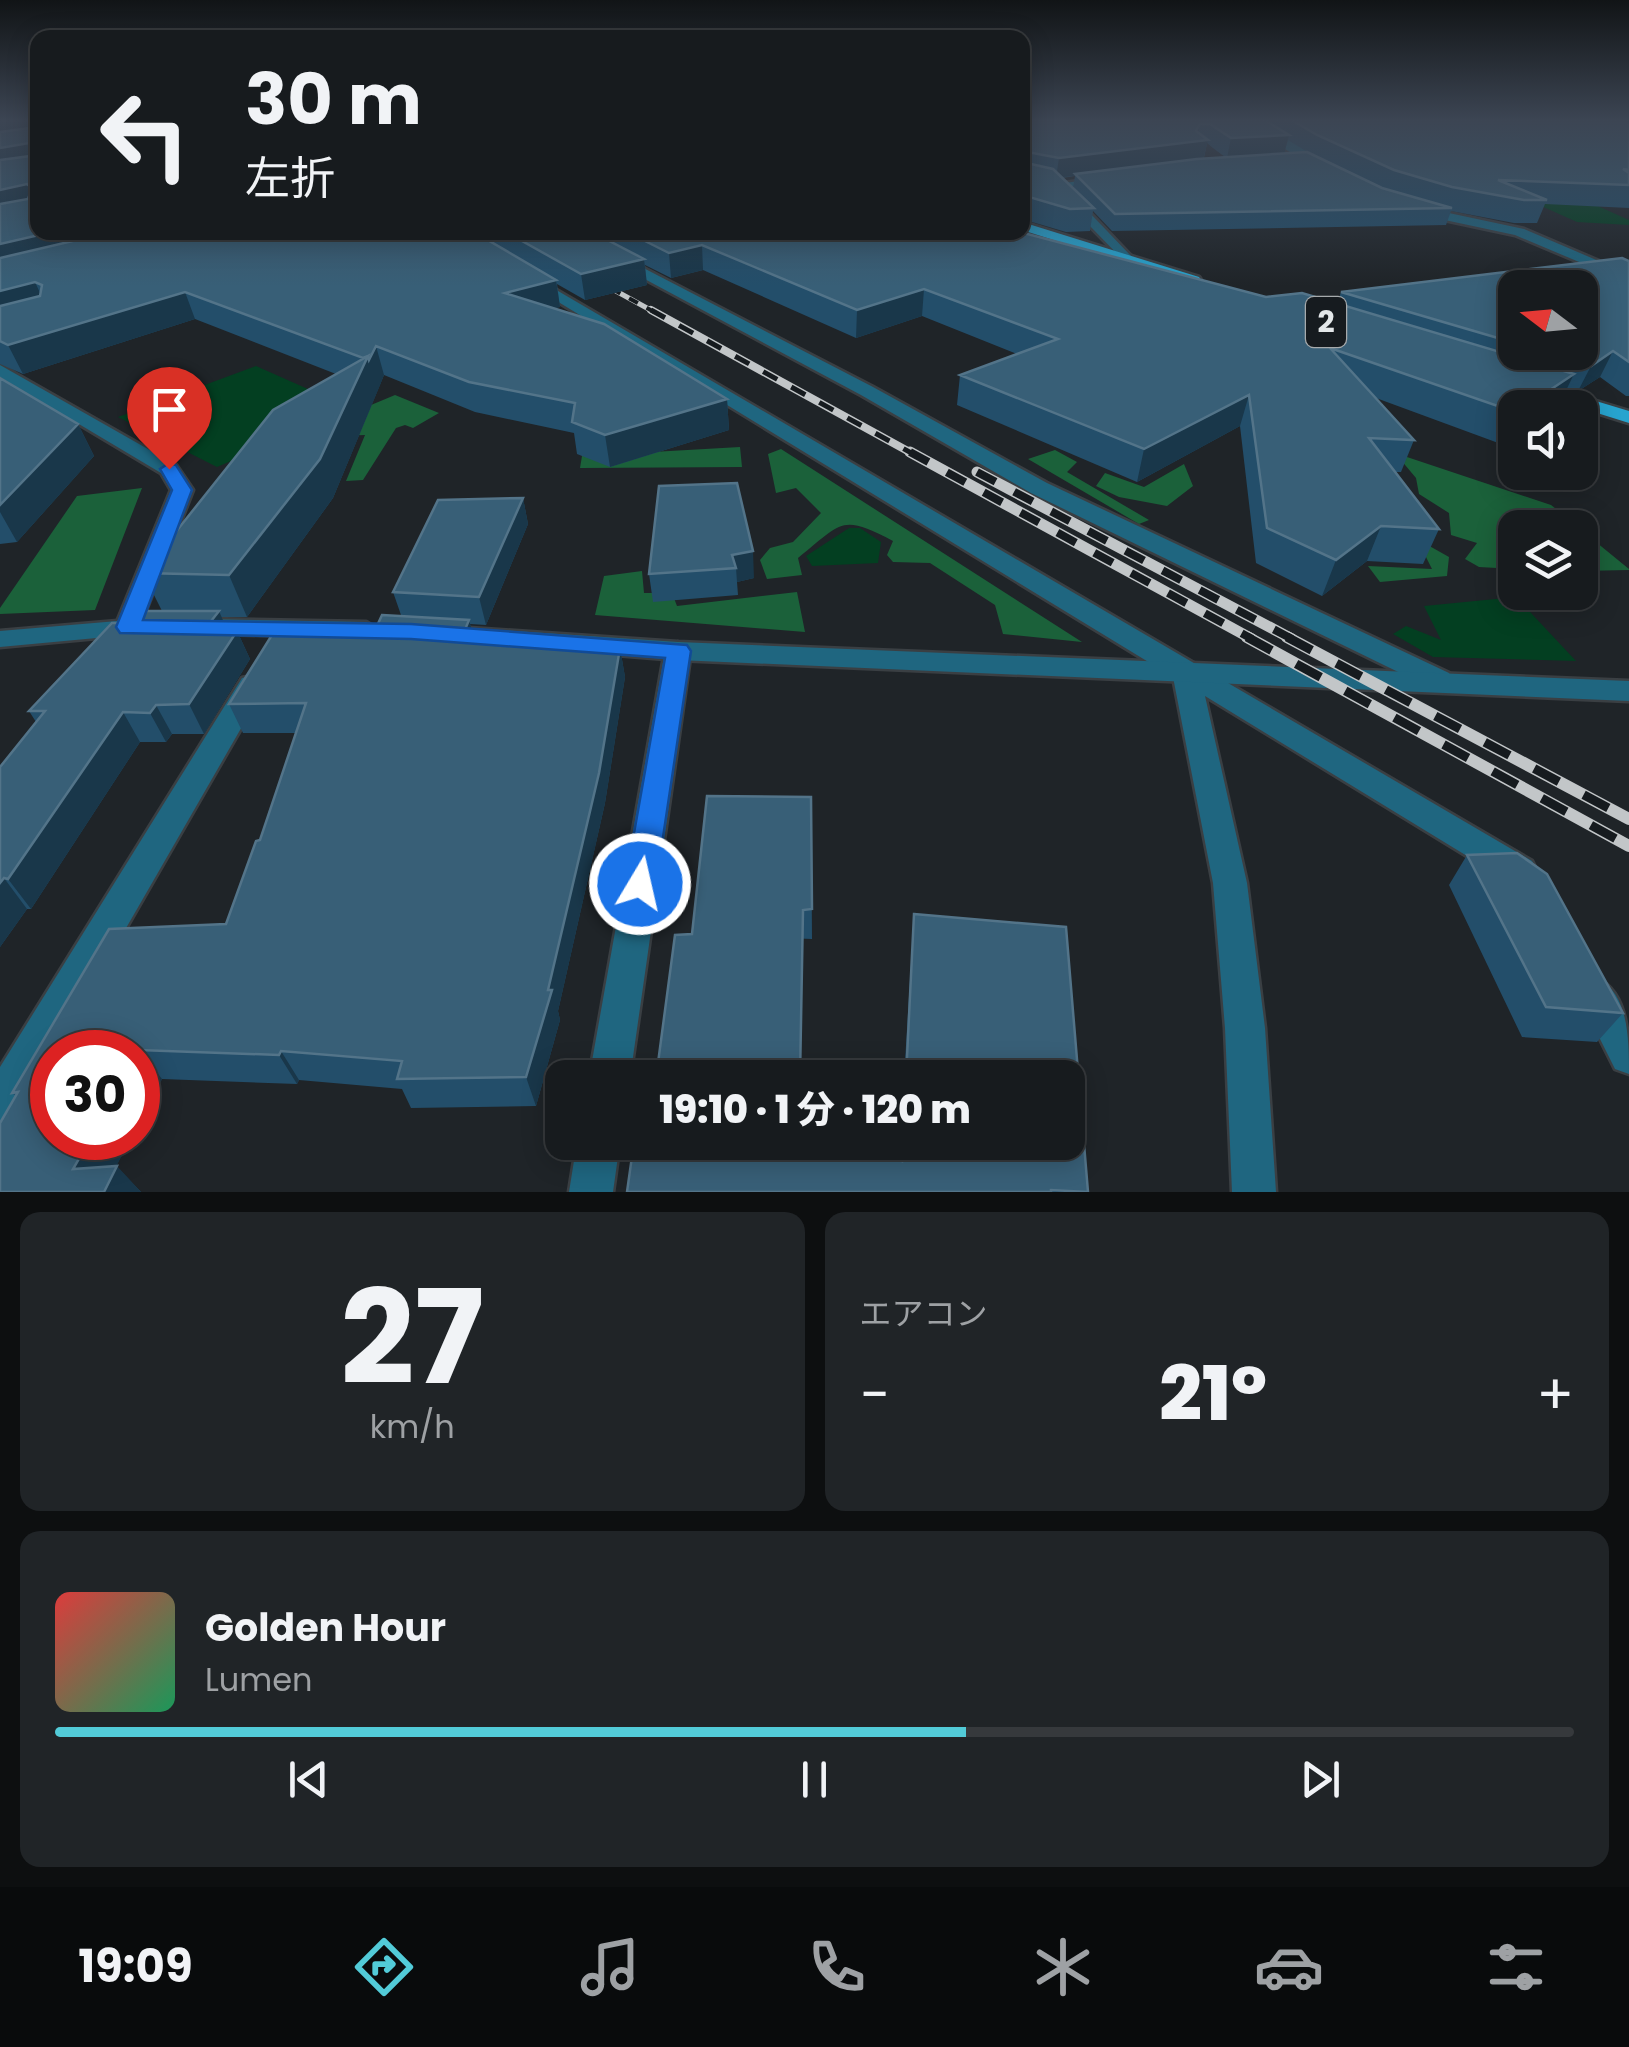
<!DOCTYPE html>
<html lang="ja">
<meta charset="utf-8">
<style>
:root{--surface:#171b1e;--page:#202427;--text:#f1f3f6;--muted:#9ea1a4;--line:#36393c;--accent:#52cbd8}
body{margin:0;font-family:Poppins,"Noto Sans JP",sans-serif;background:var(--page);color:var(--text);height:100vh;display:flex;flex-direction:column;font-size:38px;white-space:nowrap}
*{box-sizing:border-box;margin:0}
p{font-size:32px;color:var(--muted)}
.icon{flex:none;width:55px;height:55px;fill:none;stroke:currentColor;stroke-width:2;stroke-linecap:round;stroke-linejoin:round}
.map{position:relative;height:1192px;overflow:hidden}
.details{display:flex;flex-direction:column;gap:20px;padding:20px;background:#0d0f10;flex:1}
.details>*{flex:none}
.hud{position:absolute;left:30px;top:30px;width:1000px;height:210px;border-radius:20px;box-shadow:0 5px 25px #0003,0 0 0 2px var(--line);background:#171b1e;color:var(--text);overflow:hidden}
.needle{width:65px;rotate:286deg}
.tools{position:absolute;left:1498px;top:270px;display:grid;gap:20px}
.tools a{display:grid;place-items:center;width:100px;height:100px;border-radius:20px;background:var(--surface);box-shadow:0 5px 25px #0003,0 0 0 2px var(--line);font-size:50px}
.speed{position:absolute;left:30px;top:1030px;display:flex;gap:20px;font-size:50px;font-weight:700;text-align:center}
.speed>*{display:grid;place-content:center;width:130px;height:130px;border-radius:50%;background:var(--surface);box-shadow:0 5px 25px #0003,0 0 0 2px var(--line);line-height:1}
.speed .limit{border:15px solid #d22;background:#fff;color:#111}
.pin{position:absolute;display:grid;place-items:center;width:85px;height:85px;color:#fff;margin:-102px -42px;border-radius:50% 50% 50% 0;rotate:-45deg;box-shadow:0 0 10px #0007}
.pin .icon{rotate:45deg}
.me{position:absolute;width:110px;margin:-55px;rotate:9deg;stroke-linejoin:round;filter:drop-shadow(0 0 8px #0008)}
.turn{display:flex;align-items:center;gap:35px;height:210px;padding:0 50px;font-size:45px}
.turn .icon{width:130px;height:130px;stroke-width:2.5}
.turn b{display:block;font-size:70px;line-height:85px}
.big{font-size:75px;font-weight:800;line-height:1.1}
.details .tile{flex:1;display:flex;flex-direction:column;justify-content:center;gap:15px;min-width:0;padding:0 35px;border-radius:20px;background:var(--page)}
.details .dial{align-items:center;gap:0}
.dial b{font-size:130px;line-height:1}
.song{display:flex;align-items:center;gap:30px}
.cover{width:120px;height:120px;border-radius:15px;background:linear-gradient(135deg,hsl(0 70% 55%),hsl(150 70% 35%))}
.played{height:10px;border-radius:5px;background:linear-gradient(90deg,var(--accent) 60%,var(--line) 60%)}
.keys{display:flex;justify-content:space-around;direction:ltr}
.heat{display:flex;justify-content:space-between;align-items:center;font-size:55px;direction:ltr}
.details .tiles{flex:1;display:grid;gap:20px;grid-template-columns:1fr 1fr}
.tile:last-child{grid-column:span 2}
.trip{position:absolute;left:545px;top:1060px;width:540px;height:100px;border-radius:20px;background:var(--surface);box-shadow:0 5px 25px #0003,0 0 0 2px var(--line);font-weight:800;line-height:100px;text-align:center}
.tab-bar{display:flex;height:160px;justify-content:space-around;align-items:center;background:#090b0c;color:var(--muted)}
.tab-bar .icon{width:70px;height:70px}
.tab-bar .current{color:var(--accent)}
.tab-bar b{font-size:45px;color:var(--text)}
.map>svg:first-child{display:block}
.green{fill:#033f21}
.forest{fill:#1b613a}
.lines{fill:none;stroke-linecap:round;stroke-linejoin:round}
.minor-casing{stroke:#3a3f43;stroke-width:5}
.tertiary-casing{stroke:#3a3f43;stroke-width:5}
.primary-casing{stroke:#3a3f43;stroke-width:5}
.minor{fill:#1f6680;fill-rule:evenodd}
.tertiary{fill:#1f6680;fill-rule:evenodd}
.primary{fill:#27a4cf;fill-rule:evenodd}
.rail-far3-casing{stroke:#c2c6c8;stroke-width:5}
.rail-far2-casing{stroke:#c2c6c8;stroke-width:8}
.rail-far1-casing{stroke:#c2c6c8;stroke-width:11}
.rail-casing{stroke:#c2c6c8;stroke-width:12}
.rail-far3{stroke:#161b1f;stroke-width:4;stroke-dasharray:10;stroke-linecap:butt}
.rail-far2{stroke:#161b1f;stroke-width:5;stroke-dasharray:16;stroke-linecap:butt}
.rail-far1{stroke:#161b1f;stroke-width:8;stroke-dasharray:21;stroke-linecap:butt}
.rail{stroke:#161b1f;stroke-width:9;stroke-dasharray:28;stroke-linecap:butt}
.wall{fill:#234e6a;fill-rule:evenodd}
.shaded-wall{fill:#19374a}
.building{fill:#385f77;stroke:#537489;stroke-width:2.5}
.route{fill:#1a73e8;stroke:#114b97;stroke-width:2.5}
.labels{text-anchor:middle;stroke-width:10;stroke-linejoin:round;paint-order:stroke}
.shield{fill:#161b1f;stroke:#a6aaac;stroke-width:2.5}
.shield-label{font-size:30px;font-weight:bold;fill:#e3e7e9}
</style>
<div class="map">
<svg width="1629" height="1192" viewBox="0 0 1629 1192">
<rect width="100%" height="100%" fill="#1f2428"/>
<path class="green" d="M1582 199 1629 220V225L1577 222 1539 205Z
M256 366 353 409 217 467 118 417Z
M849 528H860L881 542 878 563 812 566 806 556Z
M1516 597 1576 661 1433 657 1393 634 1406 626 1441 640 1424 606Z"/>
<path class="forest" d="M395 395 439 413 413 428 405 425 396 428 363 480 346 481 365 435 292 438Z
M740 447 742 467 580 468 582 456Z
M781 449 1082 642 1003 634 995 605 930 563 893 562 887 555 893 541C840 513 842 523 798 558L802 575 767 579 760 560 770 548 793 542 821 513 796 488 776 493 768 454Z
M1055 450 1077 462 1067 472 1149 520 1139 524 1028 459Z
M1395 453 1551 505 1579 527 1515 528V569L1479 567 1465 559 1477 543 1451 535 1449 513 1419 494 1416 478Z
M1184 464 1193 486 1167 506 1119 497 1096 486 1105 473 1144 487Z
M142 488 95 610 0 614V608L77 496Z
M1580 529 1629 569V570L1580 571Z
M1417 539 1449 557 1447 576 1380 582 1368 566 1432 569Z
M642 571 644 593H672L677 606 797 592 805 632 595 615 604 576Z"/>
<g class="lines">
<g class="minor-casing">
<path id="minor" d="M1236 119C1266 119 1308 150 1330 169L1321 171Z
M1108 177 1104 182 1065 187 1131 256V262L1126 263 1050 185Z
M1416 206 1524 229 1629 274V283L1515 235 1412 213Z
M557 232H574L873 387 1047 483 1449 673 1453 680 1449 687H1429L1031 493 861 395Z
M529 274 1532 861 1537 871 1532 881 1520 885 1508 881 1205 696 1247 883 1265 1028 1276 1192H1232L1225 1028 1213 883 1173 677 524 281V275Z
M0 365 176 465 193 490 137 633 128 635 115 627 171 490 161 473 0 377Z
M678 642 687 645 691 651 630 1078H589L665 651 669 645Z
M252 676 262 678 266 685 15 1121 0 1127V1067L242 678Z
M1598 979C1629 994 1629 1041 1629 1074L1615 1069 1579 997 1584 985Z
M577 1142H620L613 1192H569Z"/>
</g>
<g class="tertiary-casing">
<path id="tertiary" d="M141 619 150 621 154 627 150 633 0 647V631Z
M196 619 366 622 379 630 366 638 187 633 183 627Z
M440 626 678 642 1629 681V701L678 660 431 640 427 634Z"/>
</g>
<g class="primary-casing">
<path id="primary" d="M1022 222 1199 277 1201 280 1189 283 1022 230Z
M1533 382 1629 411V423L1527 391V383Z"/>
</g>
<use href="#minor" class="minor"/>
<use href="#tertiary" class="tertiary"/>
<use href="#primary" class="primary"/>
<g class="rail-far3-casing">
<path id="rail-far3" d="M594 279 656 313"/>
</g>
<g class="rail-far2-casing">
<path id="rail-far2" d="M651 310 915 455"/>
</g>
<g class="rail-far1-casing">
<path id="rail-far1" d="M910 452 1252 639
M977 472 1292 639"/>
</g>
<g class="rail-casing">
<path id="rail" d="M1247 637 1629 846
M1287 637 1629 819"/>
</g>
<use href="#rail-far3" class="rail-far3"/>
<use href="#rail-far2" class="rail-far2"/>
<use href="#rail-far1" class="rail-far1"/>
<use href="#rail" class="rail"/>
</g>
<path class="wall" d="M0 119H38V232H1020L1266 297 1337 304 1341 292 1629 261V396H1626L1600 377 1578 391 1567 388 1559 405 1515 408V434L1501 444 1376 398 1414 440 1401 472H1395L1439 529 1423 564 1367 561 1322 596 1256 563 1240 426 1137 482 957 405 960 375 1017 354 922 316 856 338 703 270 671 278 645 265 647 285 585 300 557 284 560 307 554 308 727 399 729 430 610 467 577 454 574 433 475 412 384 375 333 498 247 617H221L228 631H237L250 659 204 734H172L166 742H140L31 909H27L0 947V767L36 722 29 711 123 623 162 611 143 573 336 374 195 319 23 374 0 364ZM1515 288 1580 352H1515Z
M1022 119H1629V208L1545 204 1537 223H1514L1451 211 1446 225 1112 231 1093 211 1090 231 1066 232 1022 219ZM1288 140 1309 153H1284ZM1207 143 1213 148 1225 157 1204 158ZM1075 176 1073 188 1062 178Z
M0 378 78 424 94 456 17 542 0 544Z
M659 486 754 578 737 582 738 595 653 602 649 574Z
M523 498 528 524 486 625 470 624 474 638 620 648 625 677 605 803 558 1011 560 1020 536 1106 411 1108 402 1089 299 1080 297 1084 162 1079 138 1126V1052H52V1138H131L116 1166 141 1192H0V1123L16 1096 12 1093 109 929 226 924 256 841 260 840 296 733H243L229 704 275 630 376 628 382 615H401L393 592 438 500Z
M811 797 812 939 692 934Z
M1467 855 1623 1013 1597 1042 1522 1037 1449 885Z
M914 914 1066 927 1088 1192H627L634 1142H840L900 1160 901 1142H1068V1078H904Z"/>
<path class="shaded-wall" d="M34 119 38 127 0 139V120Z
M1200 124 1196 141 1208 140 1203 160 1056 178 1059 158 1196 131Z
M1289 135 1284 154 1227 158 1231 138Z
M29 143 37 163 0 170V148Z
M27 184 37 206 0 214V190Z
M1026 196 1023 218 1022 219V198Z
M52 232H164L0 272V244Z
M702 245 703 270 671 278 669 253Z
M644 259 647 285 585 300 581 274Z
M556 280 560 307 510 320 505 293Z
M35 282 47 308 0 321V291Z
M924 289 922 316 856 338 857 310Z
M185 292 195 319 23 374 8 345Z
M376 346 384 375 378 390 369 360Z
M1613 351 1600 377 1578 391 1591 366Z
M368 356 378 390 333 498 247 617 229 575Z
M1574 374 1559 405 1555 408H1523Z
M1249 395 1240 426 1137 482 1144 449Z
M727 399 729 430 610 467 605 435Z
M1515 414V434L1501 444Z
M78 424 94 456 17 542 0 512V505Z
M523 498 528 524 486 625 479 597Z
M1381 526 1367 561 1322 596 1336 560Z
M753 551 754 578 737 582 736 568 732 555Z
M219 611 231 639 237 631 250 659 204 734 189 704 208 625Z
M469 620 477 649 462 637Z
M620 648 625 677 605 803 558 1011 560 1020 536 1106 526 1077Z
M156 705 172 734 166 742 150 713Z
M123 712 140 742 31 909 8 879Z
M4 878 27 909 0 947V883Z
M139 1050 162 1079 138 1126V1053Z
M281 1051 299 1080 297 1084 279 1055Z
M91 1138H131L103 1192 73 1169Z
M117 1166 141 1192H104Z"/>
<path class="building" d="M32 119H38V232H52L0 244V204L28 199 32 188 27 184 0 190V160L30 156 33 147 29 143 0 148V132L30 128Z
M1022 119H1263L1289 135 1231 138 1210 124H1200L1196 131 1208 140 1059 158 1022 151Z
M1290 119H1629V170L1623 169 1629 173V185L1498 180 1547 200H1524L1452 187 1394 170 1317 135Z
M1307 152 1382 188 1452 208 1115 214 1075 174 1197 159Z
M1022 162 1053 169 1094 208 1070 209 1026 196 1022 198Z
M111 232H474L556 280 505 293 604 324 727 399 605 435 572 422 575 403 469 382 376 346 369 360 368 356 363 358 185 292 8 345 0 341V306L40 296 42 285 35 282 0 291V258Z
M506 232H592L644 259 581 274Z
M627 232H1020L1266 297 1302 293 1574 374 1523 408H1515V412L1330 348 1414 440 1369 438 1439 529 1381 526 1336 560 1267 528 1249 395 1144 449 960 375 1058 339 924 289 857 310 702 245 669 253Z
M1622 258 1629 261V362L1613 351 1591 366 1547 352H1580V288H1515V343L1341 292Z
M368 356 320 459 229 575 143 573 273 410Z
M0 378 78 424 0 505Z
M737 483 753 551 732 555 736 568 649 574 659 486Z
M523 498 479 597 393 592 438 500Z
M133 611H219L208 625H213L209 631H237L189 704 156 705 150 713 123 712 8 879 4 878 0 883V767L45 711H29L112 623H123Z
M382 615 469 620 462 637 620 648 599 773 548 990H552L526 1077 397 1079 402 1061 281 1051 279 1055 139 1050 138 1053 52 1052V1138H91L73 1169 117 1166 104 1192H0V1123L18 1092 12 1093 109 929 226 924 256 841 260 840 306 703 229 704 275 630 376 628Z
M707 796 811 797 812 909 803 910 800 1078H656L675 935 692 934Z
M1517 853 1547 874 1623 1013 1546 1007 1467 855Z
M914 914 1066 927 1088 1192 1051 1190V1192H627L634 1142H840L902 1161 903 1142H1068V1078H906Z"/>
<linearGradient id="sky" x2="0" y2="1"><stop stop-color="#111416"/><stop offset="0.42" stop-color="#3c4553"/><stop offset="1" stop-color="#3c4553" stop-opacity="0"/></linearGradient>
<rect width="1629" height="286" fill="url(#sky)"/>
<path class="route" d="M169 463 176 465 192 490 143 620 411 624 687 645 691 651 656 884 652 893 640 897 629 893 625 884 665 658 411 639 120 633 116 627 172 490 160 469Z"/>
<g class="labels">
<rect class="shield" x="1306" y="297" width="40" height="50" rx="8"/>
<g class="shield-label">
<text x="1326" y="332">2</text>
</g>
</g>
</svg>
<div class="tools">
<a><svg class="needle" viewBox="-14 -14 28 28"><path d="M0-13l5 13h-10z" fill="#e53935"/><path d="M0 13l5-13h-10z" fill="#9ea1a4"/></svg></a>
<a><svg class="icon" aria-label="sound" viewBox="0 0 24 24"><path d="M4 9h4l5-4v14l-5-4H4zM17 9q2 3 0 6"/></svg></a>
<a><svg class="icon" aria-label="layers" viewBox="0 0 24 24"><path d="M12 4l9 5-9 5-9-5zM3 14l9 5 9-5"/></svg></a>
</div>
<div class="speed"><div class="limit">30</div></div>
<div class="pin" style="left:169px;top:469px;background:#d93025"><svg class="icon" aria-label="arrive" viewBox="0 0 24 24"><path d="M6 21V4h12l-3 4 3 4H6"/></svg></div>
<svg class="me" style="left:640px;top:884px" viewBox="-20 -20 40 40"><circle r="17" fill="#1a73e8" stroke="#fff" stroke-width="3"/><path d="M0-11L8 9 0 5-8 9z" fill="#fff"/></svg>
<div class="trip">19:10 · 1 分 · 120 m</div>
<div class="hud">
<div class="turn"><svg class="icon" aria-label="left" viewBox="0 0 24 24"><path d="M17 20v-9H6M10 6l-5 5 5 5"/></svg><div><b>30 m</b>左折</div></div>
</div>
</div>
<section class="details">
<div class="tiles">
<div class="tile dial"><b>27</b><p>km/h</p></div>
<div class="tile"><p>エアコン</p>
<div class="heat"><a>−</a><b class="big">21°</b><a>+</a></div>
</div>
<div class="tile">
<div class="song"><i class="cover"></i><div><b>Golden Hour</b><p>Lumen</p></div></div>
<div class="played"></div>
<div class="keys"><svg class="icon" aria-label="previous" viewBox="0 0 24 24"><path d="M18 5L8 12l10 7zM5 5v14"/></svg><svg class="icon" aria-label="pause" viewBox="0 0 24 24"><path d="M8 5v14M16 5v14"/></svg><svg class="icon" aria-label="next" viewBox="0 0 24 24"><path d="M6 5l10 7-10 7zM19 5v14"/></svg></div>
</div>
</div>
</section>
<nav class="tab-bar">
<b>19:09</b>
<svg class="icon current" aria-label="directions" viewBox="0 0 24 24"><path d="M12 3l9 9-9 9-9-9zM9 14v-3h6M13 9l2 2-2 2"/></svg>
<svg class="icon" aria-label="music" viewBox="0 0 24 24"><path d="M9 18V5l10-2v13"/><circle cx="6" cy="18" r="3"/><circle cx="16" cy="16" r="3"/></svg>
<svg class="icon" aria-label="phone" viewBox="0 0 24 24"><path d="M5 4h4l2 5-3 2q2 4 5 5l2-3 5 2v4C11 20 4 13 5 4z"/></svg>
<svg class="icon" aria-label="climate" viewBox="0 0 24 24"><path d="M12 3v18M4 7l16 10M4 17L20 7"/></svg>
<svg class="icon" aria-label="car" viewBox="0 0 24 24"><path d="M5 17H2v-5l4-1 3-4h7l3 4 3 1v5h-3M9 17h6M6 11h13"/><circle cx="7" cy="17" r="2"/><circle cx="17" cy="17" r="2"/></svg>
<svg class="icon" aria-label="filters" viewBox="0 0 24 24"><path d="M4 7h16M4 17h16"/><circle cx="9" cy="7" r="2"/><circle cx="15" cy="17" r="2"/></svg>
</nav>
